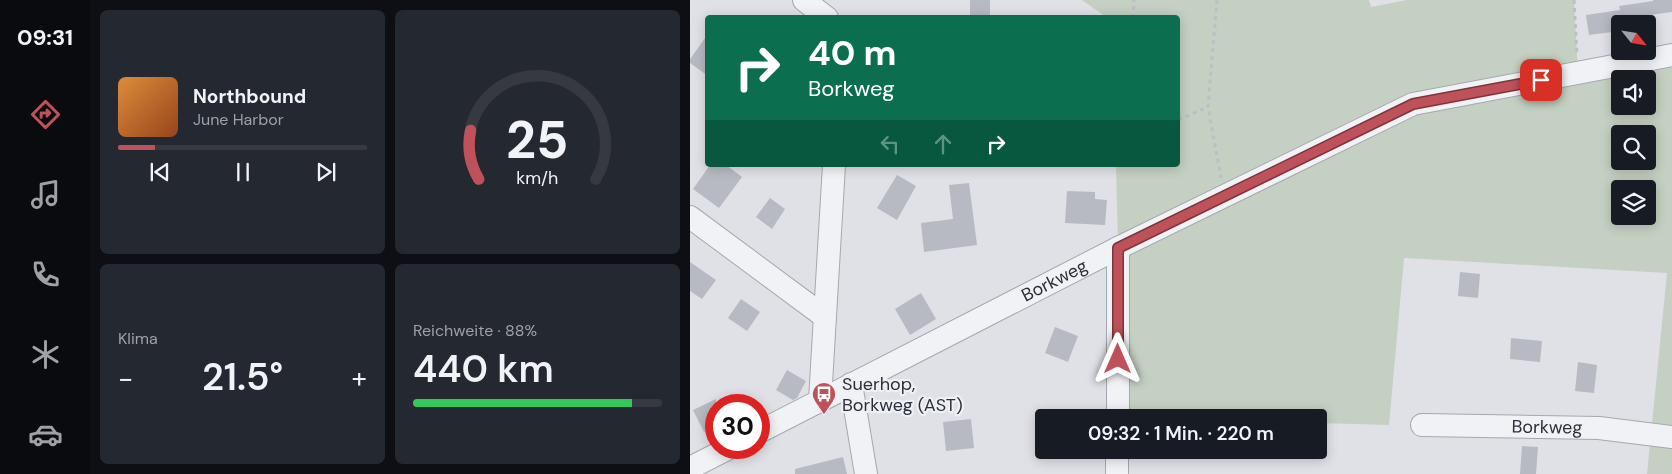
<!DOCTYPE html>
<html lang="de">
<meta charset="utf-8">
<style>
:root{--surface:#171b24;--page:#242831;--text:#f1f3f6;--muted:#9ea1a6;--line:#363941;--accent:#bf515a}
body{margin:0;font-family:"DM Sans",sans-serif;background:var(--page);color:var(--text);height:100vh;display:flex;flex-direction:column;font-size:19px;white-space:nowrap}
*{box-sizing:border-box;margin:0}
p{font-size:16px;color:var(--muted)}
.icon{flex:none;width:28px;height:28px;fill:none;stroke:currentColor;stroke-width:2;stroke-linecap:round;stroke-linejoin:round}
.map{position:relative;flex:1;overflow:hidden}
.details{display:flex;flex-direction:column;gap:10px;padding:10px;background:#0d0f14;width:600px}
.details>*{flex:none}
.guide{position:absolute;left:15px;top:15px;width:475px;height:152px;border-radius:5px;box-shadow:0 2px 12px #0003;background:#0b6e4f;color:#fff;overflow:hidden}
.needle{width:32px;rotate:120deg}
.controls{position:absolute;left:921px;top:15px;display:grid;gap:10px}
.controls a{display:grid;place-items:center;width:45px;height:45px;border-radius:5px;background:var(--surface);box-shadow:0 2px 12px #0003;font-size:25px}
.speed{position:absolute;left:15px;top:394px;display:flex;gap:10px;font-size:25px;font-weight:700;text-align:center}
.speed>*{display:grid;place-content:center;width:65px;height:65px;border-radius:50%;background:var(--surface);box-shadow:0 2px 12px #0003;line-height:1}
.speed .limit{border:8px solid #d22;background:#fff;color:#111}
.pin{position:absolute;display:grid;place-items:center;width:42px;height:42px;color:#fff;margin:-21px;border-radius:10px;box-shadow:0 2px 8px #0006}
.me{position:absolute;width:55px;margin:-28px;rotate:0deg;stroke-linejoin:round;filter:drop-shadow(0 0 4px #0008)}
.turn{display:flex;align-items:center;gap:18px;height:105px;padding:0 20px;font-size:22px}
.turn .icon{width:65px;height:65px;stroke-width:2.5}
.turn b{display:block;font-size:35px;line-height:42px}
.lanes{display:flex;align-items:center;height:48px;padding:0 20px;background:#0003;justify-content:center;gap:25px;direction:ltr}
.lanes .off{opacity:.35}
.big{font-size:38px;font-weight:600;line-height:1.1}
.details .tile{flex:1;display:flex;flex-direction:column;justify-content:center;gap:8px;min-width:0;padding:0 18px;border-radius:8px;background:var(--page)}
.details .dial{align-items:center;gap:0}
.dial svg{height:130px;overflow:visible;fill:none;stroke:var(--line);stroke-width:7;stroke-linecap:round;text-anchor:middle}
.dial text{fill:var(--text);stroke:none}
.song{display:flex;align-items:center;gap:15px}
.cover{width:60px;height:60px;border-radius:8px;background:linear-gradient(135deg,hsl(30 70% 55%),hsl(20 70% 35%))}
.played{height:5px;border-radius:2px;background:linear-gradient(90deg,var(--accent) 15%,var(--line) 15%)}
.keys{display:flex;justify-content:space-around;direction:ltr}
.heat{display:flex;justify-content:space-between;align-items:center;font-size:28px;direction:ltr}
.charge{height:8px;border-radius:4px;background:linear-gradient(90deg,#34c759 88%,var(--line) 0)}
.details .tiles{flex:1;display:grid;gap:10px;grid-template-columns:repeat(2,1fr)}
.trip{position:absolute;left:345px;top:409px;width:292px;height:50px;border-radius:5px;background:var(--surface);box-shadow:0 2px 12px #0003;font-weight:600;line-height:50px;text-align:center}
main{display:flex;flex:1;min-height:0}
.tabs{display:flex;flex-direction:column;width:90px;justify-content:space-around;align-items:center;background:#090b0e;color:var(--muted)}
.tabs .icon{width:35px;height:35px}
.tabs .active{color:var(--accent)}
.tabs b{font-size:22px;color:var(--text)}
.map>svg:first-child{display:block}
.green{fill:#c4d0c1;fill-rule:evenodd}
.building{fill:#b7bac3}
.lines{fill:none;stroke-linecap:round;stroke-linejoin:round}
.minor-casing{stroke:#a5a8b0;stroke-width:24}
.path{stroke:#bdbfc5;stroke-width:3;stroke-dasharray:4 4;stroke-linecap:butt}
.minor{stroke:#f1f2f5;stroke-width:22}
.route-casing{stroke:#7c353a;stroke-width:12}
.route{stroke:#bf515a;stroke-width:9}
.labels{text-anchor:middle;stroke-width:4.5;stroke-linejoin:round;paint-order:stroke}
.street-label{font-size:18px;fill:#2a2f3c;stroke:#eef0f4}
.poi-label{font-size:18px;fill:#2a2f3c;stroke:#eef0f4;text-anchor:start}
</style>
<main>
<nav class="tabs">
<b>09:31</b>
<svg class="icon active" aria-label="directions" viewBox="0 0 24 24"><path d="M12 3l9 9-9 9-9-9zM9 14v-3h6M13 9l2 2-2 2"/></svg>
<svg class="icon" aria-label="music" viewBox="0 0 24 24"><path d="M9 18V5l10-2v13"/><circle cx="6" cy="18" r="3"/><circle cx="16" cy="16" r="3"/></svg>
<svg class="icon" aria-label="phone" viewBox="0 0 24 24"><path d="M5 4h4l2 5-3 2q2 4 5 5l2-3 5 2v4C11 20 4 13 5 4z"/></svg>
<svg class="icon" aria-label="climate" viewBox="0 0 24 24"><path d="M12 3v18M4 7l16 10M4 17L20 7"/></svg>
<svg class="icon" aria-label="car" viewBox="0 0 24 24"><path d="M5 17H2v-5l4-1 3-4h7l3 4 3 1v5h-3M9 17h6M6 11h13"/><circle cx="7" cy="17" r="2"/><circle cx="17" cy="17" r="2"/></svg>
</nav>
<section class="details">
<div class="tiles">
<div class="tile">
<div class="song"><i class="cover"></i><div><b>Northbound</b><p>June Harbor</p></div></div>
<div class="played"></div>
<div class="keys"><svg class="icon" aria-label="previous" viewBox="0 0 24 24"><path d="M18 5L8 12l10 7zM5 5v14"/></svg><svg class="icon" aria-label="pause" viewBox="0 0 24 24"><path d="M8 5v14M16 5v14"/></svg><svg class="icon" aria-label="next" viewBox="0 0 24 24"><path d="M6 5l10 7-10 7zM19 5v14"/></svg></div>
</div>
<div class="tile dial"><svg viewBox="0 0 100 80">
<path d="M14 69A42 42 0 1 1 86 69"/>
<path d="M14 69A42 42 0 0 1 9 39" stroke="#bf515a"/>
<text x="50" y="56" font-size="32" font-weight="700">25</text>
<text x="50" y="72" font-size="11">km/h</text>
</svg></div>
<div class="tile"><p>Klima</p>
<div class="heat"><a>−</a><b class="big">21.5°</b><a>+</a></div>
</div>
<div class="tile"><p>Reichweite · 88%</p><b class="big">440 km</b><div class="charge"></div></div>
</div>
</section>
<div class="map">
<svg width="982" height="474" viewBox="0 0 982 474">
<rect width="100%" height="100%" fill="#dfe1e7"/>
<path class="green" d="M392 0H679L681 7 717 0H884L888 73 982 55V474H957L977 273 714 258 699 425 629 423V418H510L428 414V248L426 165H488V18L416 17ZM930 79H958V106H930ZM930 134H958V161H930ZM930 189H958V216H930Z"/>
<path class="building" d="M280 0H300V18H280Z
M963 0H982V12L952 16 953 24H930V31L899 35 896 15 930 10 929 6 963 1Z
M18 34V76L0 63V59Z
M20 165H36L52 177 29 208 3 189Z
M207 175 226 186 207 220 187 208Z
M279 183 287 245 234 252 231 223 263 219 259 185Z
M377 191 405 192V199L417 200 415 225 375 223Z
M80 198 95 209 82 229 66 217Z
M0 262 26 280 12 299 0 291Z
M770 272 790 274 788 298 768 296Z
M231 293 246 319 220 335 205 309Z
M51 299 70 312 57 331 38 318Z
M365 327 388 336 378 362 355 353Z
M821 338 852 341 850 362 820 359Z
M888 362 907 365 904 393 885 391Z
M97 370 116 381 107 398 103 400 86 390Z
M26 399V426L14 432 3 410Z
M281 419 284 448 256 451 253 422Z
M832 446 848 447 846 474H830Z
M153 457 157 474H105V469Z"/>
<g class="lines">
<g class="minor-casing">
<g id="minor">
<path d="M114 0 137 18"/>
<path d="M0 217 135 317"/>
<path d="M161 384 176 474"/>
<path d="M130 400 144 165"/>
<path d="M428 418V248"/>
<path id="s1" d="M732 425 909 428 982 437"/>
<path id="s2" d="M69 432 428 248 723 104 982 55"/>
<path d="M0 468 39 448"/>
<path d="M427 474V450"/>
</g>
</g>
<path class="path" d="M527 0 518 107 531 178
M884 0 887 54
M443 18 444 0
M488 119H490L518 107"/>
<use href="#minor" class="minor"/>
</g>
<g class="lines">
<g class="route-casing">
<path id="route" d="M428 359V248L723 104 851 80"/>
</g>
<use href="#route" class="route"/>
</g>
<defs>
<g id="bus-pin" transform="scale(1.25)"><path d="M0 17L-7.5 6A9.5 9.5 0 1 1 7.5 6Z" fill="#bf515a" stroke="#eef0f4"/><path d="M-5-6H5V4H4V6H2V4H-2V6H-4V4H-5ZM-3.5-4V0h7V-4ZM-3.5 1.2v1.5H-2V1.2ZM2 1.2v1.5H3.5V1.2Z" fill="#fff"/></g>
</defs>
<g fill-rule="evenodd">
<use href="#bus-pin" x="134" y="394"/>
</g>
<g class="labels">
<g class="street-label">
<text dy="6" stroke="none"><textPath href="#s2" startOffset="332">Borkweg</textPath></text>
<text dy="6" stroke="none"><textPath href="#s1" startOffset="125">Borkweg</textPath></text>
</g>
<g class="poi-label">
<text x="152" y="390">Suerhop,<tspan x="152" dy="21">Borkweg (AST)</tspan></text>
</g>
</g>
</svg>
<div class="controls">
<a><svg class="needle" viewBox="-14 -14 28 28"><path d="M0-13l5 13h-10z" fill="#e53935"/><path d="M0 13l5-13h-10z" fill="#9ea1a6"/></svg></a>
<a><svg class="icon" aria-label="sound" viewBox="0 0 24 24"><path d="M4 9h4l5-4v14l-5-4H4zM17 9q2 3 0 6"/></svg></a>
<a><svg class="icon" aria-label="search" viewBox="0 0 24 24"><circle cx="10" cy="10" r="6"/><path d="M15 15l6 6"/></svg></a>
<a><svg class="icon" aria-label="layers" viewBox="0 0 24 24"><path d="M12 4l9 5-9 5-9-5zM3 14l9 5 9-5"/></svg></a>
</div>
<div class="speed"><div class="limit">30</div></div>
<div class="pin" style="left:851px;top:80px;background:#d93025"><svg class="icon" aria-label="arrive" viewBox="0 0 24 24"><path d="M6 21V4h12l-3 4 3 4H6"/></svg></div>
<svg class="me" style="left:428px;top:359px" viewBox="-20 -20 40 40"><path d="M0-17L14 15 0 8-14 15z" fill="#bf515a" stroke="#fff" stroke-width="4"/></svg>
<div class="trip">09:32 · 1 Min. · 220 m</div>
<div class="guide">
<div class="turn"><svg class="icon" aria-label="right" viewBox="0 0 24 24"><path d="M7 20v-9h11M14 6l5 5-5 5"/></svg><div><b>40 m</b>Borkweg</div></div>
<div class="lanes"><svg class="icon off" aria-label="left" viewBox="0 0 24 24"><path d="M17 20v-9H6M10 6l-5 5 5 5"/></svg><svg class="icon off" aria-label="ahead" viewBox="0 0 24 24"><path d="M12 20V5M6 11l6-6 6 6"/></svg><svg class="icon" aria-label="right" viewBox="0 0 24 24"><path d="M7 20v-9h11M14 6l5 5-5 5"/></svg></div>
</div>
</div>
</main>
